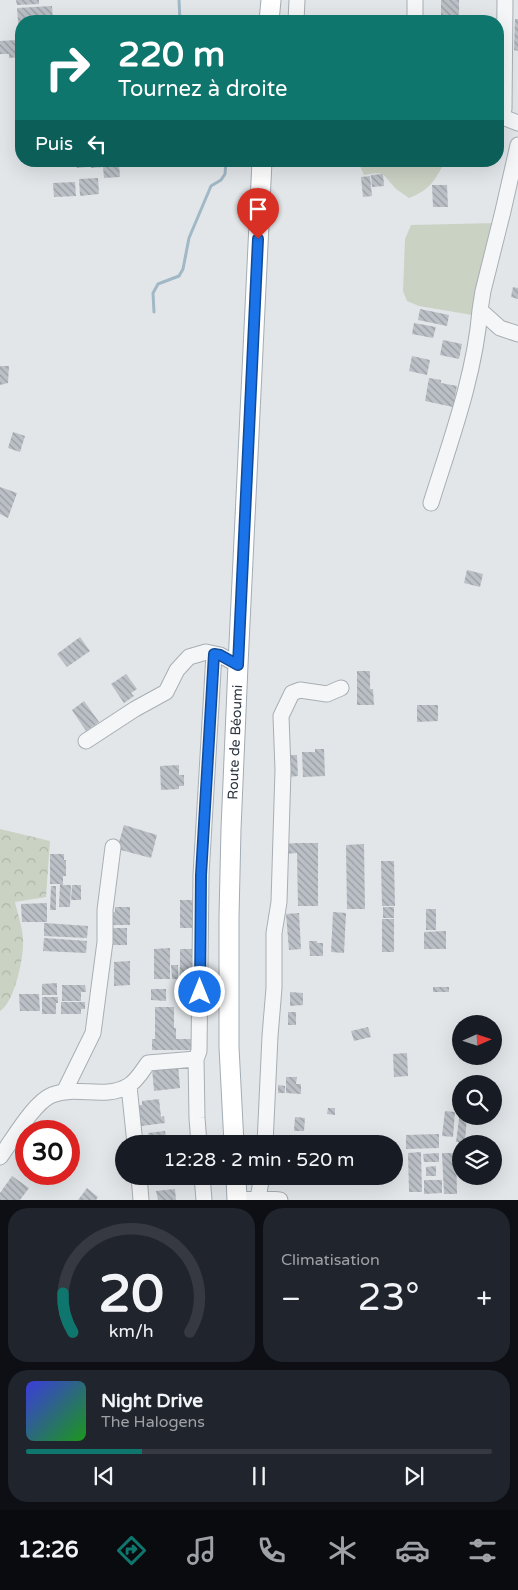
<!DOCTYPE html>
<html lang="fr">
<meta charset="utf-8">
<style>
:root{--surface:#171b24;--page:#20242c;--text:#f1f3f6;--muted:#9ea1a6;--line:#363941;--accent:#0f766e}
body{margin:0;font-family:"Varela Round",sans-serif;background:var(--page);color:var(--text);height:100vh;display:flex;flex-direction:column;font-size:19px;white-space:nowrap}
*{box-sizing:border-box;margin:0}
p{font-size:16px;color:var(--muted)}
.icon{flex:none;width:28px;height:28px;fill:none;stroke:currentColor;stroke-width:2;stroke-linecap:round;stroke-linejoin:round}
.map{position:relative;height:1200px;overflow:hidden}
.sheet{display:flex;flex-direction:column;gap:8px;padding:8px;background:#0d0f14;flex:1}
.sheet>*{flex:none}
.banner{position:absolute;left:15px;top:15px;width:489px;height:152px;border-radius:20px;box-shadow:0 5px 20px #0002;background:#0f766e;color:#fff;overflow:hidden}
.needle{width:32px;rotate:87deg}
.controls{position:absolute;left:452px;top:1015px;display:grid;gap:10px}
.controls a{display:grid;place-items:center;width:50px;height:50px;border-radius:50%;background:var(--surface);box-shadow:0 5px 20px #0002;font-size:25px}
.speed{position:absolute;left:15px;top:1120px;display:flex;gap:10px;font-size:25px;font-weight:700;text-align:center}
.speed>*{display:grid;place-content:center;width:65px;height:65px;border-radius:50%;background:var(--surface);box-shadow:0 5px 20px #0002;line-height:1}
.speed .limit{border:8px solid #d22;background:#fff;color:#111}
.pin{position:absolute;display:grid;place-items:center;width:42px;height:42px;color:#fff;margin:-51px -21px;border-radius:50% 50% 50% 0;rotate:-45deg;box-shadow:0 0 5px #0007}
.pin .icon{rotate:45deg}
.me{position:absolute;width:55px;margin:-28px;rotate:0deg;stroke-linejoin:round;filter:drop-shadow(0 0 4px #0008)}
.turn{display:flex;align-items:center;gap:18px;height:105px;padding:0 20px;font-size:22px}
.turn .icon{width:65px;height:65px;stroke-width:2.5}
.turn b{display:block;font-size:35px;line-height:42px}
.then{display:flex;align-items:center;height:48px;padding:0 20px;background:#0003;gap:10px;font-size:19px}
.big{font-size:38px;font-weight:600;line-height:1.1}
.sheet .tile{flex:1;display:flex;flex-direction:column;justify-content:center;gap:8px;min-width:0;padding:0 18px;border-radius:20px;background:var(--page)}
.sheet .dial{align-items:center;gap:0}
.dial svg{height:130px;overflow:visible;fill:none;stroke:var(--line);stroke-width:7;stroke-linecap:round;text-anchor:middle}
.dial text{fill:var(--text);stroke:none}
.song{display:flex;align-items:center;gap:15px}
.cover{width:60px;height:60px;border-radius:8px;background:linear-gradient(135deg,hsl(240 70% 55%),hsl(120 70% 35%))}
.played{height:5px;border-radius:2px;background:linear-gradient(90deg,var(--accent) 25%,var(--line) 25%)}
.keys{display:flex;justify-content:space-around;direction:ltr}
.heat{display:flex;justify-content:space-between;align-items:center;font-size:28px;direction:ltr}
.sheet .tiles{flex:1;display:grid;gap:8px;grid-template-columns:1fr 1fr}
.tile:last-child{grid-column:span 2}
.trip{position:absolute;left:115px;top:1135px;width:288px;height:50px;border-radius:25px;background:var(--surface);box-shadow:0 5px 20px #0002;font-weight:600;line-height:50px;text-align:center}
.tabs{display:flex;height:80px;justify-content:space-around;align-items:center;background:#090b0e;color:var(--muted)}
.tabs .icon{width:35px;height:35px}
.tabs .on{color:var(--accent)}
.tabs b{font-size:22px;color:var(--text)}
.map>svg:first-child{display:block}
.green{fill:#cad2c4}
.forest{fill:url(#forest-crowns)}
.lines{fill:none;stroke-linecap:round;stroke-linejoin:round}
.stream{stroke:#a1b8c6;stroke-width:3}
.building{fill:url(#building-back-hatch)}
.minor-casing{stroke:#a8aeb3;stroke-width:17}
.major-casing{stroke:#a3acb4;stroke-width:21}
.minor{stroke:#f5f6f8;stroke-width:15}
.major{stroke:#fff;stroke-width:19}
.route-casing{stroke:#114b97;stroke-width:12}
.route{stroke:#1a73e8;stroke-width:9}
.labels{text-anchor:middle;stroke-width:4;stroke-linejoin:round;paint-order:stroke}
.street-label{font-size:14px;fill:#2c3640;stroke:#f2f5f7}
</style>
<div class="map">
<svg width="518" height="1200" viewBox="0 0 518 1200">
<defs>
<pattern id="forest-crowns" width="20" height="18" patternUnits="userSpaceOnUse" patternTransform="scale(1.25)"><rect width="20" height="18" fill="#cad2c4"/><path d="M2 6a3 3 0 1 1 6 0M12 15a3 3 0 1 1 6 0" fill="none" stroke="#aeb5a9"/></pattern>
<pattern id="building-back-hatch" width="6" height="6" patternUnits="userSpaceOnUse" patternTransform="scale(1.25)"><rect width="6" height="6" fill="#bac0c6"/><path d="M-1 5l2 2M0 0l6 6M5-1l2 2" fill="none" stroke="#979da2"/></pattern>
</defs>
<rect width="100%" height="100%" fill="#e2e6e9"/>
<path class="green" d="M363 161H445V162C434 181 430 190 409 198L396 189 383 174 376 173 364 175 360 166Z
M496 223 484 317 419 306 407 301 403 291 405 239 411 225Z"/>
<path class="forest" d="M0 829 50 841 46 897 15 902C18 915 24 931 23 945 23 960 14 1003 0 1011Z"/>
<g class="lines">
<path class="stream" d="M179 0 180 21
M154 312 153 293 158 284 179 276 183 269 189 238 211 186 221 180 225 174 226 161"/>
</g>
<path class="building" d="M16 0H39V4L17 5Z
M441 0H459V21H441Z
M52 6 53 21H21V34H19L17 8Z
M515 19H518V51L514 50Z
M17 40 18 57 9 58V54H0V41Z
M76 161H87V167L77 168Z
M91 161H102V165L119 164 120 177 104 178 103 167 91 168Z
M383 174 384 186 372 187 371 175Z
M370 176 372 196 363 197 361 177Z
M98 178 99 194 80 196 79 179Z
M75 182 76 196 54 197 53 183Z
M432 185H447L448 207H433Z
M513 287 518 288V299L511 297Z
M420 309 449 315 447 326 418 320Z
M414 323 436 327 433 338 412 334Z
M443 340 462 344 459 359 440 355Z
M412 356 430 360 427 375 409 371Z
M0 366H9L8 383 0 385Z
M429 378 441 380V383L457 386 453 407 425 401Z
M13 432 25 436 20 452 8 448Z
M0 487 17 493 8 518 0 514Z
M467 570 483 574 480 587 464 583Z
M80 637 90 651 67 667 57 654Z
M357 671H370V689H373L374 705H357Z
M126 674 137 689 131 693 134 696 124 703 111 684Z
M84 701 99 722 86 731 72 710Z
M417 705H438V721L417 722Z
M315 749H324L325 776 303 777 302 752H315Z
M288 755H297L298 776 289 777Z
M179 765V775H184V786H179V789L161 790 160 766Z
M124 825 157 835 151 858 117 849Z
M297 843H318V906H298L297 853 283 854V844Z
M364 844 365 909H347L346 845Z
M50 854H64V860H66V876H63V885H71L70 907H59L60 884H50Z
M381 861H394L395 906H382Z
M72 885H81V900H71Z
M51 886H56V910H50Z
M180 900H195V928H180Z
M47 903V922H22L21 904Z
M115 907H130V925H109V912H115Z
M383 907H394V918H383Z
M426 909H436V930H426Z
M333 912 346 913 344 953 331 952Z
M299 913 301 949 289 950 286 914Z
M382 919H394V952H382Z
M44 923 88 926 87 938 44 936Z
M112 928H127V945H112Z
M446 931V949H424V932Z
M44 938 87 941 86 953 43 951Z
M309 941H317V943H323V956H310Z
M170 948V979H154V949Z
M180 949H197L194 978 180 979Z
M130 961V985L114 986V962Z
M171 965H178V979H172Z
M57 983V995H42V984Z
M62 985H85L86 992H81V1001H62Z
M433 987H449V992H433Z
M151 989H166V1001L151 1000Z
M290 992 303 993V1005L290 1006Z
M19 994H39L40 1011H20Z
M42 997H58V1003H56V1014H42Z
M61 1002H85V1009H81V1014H61Z
M155 1007H174V1028H176V1039H196V1050H152V1039H155Z
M288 1012H296V1025H288Z
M368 1027 371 1037 354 1041 351 1031Z
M407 1053 408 1076 394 1077 393 1054Z
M178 1065 180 1088 154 1091 152 1068Z
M286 1077H297L296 1084H301V1094L286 1093Z
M278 1085 285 1086V1093H278Z
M159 1099 161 1117 164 1116 165 1123 141 1126 138 1105H142V1101Z
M328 1108H335V1115L327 1114Z
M445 1111 455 1112 453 1137 442 1136Z
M460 1111H461V1116H467L465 1142H456Z
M295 1117 305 1118 304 1131H294Z
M165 1131 167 1144H149L148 1133Z
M439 1134V1148L406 1149V1135Z
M421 1152 422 1192H409L408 1153Z
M26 1153V1168L19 1162Z
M439 1153V1162H424L423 1154Z
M442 1153H456L457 1194H444Z
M436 1166V1176H426V1167Z
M12 1176 29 1188 20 1200H0V1193Z
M155 1176H176V1180L155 1182Z
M424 1180H442V1193L424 1194Z
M87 1188 98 1197 96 1200H78Z
M175 1189 176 1200H158L156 1191Z"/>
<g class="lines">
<g class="minor-casing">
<path id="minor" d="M296 21 297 0
M415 21V0
M500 116 504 109 505 0
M498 117 500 116 518 123
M518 145 503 211 483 291 480 310 500 328 518 334
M431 503C450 442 475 375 480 310
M86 741 135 709 166 692 177 670 189 657 206 652 220 655 238 665
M129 1086 135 1144
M64 1092 93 1033 105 942V910L113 847
M199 1144 197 1118 196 1059 199 1051 201 875 214 654
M265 1144 270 1036 274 988V933L279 902 283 770 281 716 292 693 300 690 327 694 341 688
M0 1157C12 1141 34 1102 52 1095 77 1085 104 1100 128 1086 136 1082 143 1070 148 1063L196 1059
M139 1176 141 1200
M202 1176 204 1200
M258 1198 262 1176
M237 1200 258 1198 280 1200"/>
</g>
<g class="major-casing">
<g id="major">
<path d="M269 21 271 0"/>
<path id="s1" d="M234 1144 229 1047V917L231 829 238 665 262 161"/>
<path d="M236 1176 237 1200"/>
</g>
</g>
<use href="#minor" class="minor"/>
<use href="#major" class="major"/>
</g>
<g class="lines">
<g class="route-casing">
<path id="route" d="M200 992 201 875 214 654 220 655 238 665 258 239"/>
</g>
<use href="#route" class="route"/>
</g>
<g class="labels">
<g class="street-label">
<text dy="5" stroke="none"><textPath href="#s1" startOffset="402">Route de Béoumi</textPath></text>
</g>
</g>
</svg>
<div class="controls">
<a><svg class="needle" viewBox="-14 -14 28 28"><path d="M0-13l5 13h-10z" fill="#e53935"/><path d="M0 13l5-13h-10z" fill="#9ea1a6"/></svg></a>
<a><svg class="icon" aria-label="search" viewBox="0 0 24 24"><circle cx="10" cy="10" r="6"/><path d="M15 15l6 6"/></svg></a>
<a><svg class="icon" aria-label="layers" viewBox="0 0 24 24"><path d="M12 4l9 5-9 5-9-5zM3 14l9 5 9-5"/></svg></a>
</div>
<div class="speed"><div class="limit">30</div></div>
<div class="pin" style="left:258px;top:239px;background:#d93025"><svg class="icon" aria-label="arrive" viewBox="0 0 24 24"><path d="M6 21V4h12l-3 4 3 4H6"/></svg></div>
<svg class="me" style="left:200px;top:992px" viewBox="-20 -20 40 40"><circle r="17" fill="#1a73e8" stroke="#fff" stroke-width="3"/><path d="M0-11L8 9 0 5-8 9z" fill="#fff"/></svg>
<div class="trip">12:28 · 2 min · 520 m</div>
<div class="banner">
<div class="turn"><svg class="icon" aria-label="right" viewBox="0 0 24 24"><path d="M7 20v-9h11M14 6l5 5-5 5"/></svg><div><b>220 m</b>Tournez à droite</div></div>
<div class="then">Puis<svg class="icon" aria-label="left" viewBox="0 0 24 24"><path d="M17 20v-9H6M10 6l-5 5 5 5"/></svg></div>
</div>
</div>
<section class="sheet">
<div class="tiles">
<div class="tile dial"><svg viewBox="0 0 100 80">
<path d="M14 69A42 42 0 1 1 86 69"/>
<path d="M14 69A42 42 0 0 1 8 45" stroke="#0f766e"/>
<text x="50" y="56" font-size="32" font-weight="700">20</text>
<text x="50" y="72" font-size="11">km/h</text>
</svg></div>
<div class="tile"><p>Climatisation</p>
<div class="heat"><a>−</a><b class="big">23°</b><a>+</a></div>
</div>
<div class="tile">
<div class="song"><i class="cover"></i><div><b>Night Drive</b><p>The Halogens</p></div></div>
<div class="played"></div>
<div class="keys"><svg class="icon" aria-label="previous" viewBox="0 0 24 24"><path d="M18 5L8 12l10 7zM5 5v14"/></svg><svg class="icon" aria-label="pause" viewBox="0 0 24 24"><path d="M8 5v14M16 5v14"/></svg><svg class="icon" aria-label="next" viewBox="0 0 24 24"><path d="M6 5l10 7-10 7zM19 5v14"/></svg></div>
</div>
</div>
</section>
<nav class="tabs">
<b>12:26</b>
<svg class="icon on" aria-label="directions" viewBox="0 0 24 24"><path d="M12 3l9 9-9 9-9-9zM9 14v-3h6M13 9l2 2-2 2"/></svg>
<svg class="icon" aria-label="music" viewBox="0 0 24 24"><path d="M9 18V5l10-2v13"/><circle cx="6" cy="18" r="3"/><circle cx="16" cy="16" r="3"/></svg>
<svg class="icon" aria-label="phone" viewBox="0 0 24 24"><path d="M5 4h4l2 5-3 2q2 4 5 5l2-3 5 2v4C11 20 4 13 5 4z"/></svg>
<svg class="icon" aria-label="climate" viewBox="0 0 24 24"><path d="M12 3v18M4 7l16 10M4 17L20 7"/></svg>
<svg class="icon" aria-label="car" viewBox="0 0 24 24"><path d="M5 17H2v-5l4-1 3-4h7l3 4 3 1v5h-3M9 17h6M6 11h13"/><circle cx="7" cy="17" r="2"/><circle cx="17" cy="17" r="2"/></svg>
<svg class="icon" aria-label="filters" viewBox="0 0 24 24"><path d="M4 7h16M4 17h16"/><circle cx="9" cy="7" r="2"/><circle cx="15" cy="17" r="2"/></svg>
</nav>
